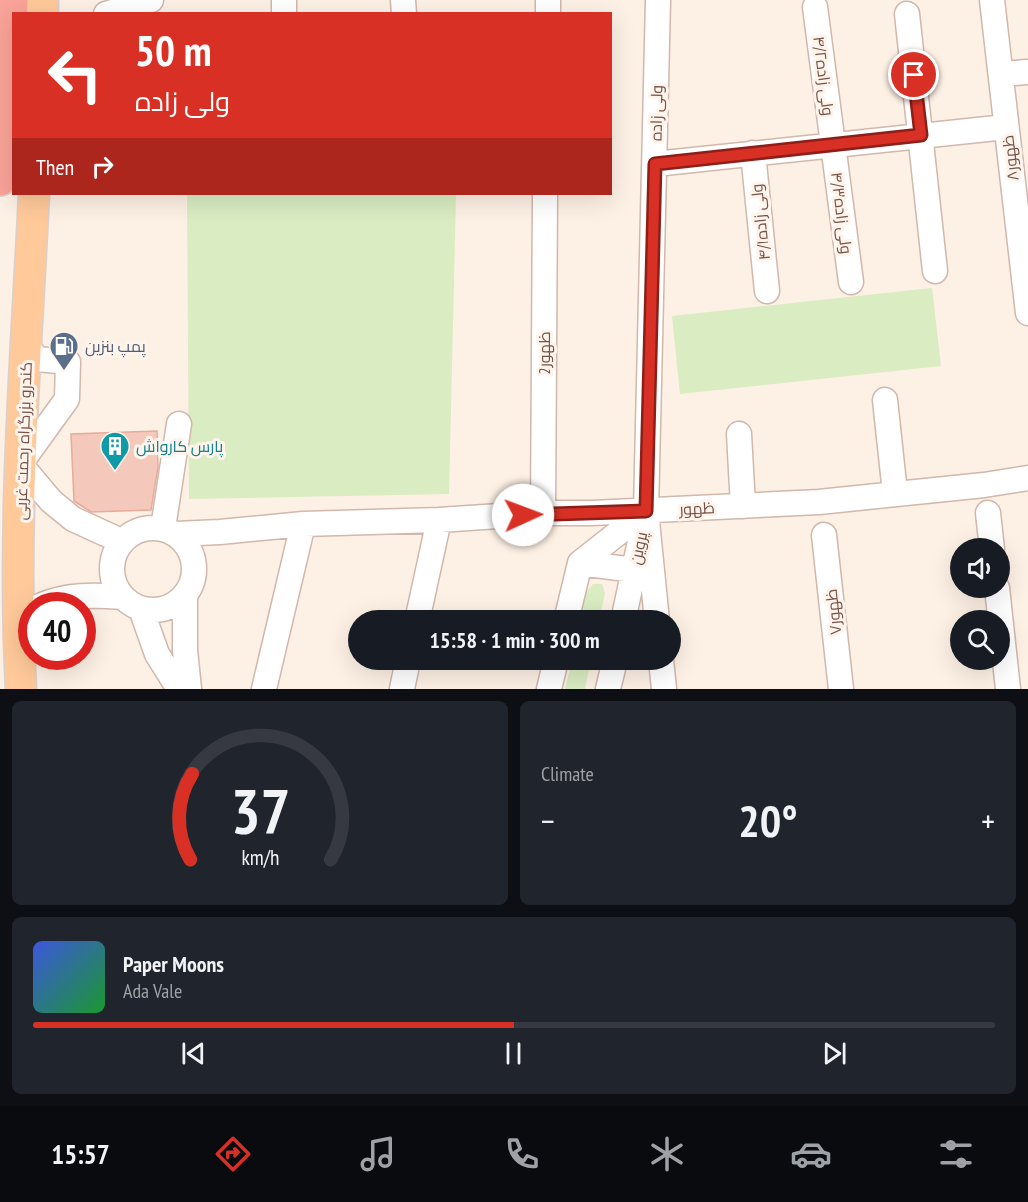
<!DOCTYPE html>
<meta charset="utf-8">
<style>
:root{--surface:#171b24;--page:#20242c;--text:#f1f3f6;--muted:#9ea1a6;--line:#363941;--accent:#d93025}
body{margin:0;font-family:"PT Sans Narrow",Cairo,sans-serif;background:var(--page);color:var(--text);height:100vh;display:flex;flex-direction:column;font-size:22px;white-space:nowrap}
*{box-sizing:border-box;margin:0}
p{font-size:20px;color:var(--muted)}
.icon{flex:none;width:33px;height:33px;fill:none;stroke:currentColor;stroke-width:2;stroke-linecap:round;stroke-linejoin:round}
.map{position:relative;height:689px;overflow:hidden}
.drawer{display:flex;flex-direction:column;gap:12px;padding:12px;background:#0d0f14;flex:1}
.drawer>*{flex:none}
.top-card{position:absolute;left:12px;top:12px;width:600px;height:183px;border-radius:0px;box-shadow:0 6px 24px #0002;background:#d93025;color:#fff;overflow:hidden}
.buttons{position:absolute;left:950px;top:538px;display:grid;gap:12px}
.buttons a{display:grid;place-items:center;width:60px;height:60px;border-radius:50%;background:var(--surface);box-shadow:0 6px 24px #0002;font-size:30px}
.speed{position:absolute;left:18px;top:592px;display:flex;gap:12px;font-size:30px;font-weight:700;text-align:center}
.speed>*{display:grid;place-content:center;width:78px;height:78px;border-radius:50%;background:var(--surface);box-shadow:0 6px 24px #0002;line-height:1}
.speed .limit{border:9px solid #d22;background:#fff;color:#111}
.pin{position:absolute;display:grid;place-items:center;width:51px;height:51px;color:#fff;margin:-26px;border:3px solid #fff;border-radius:50%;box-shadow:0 2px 6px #0007}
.me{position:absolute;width:66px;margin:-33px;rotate:88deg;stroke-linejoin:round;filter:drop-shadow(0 0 4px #0008)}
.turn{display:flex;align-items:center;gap:21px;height:126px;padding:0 24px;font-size:27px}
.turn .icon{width:78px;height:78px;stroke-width:2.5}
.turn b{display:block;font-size:42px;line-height:51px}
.then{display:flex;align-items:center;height:57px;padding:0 24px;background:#0003;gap:12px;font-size:22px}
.big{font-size:45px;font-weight:800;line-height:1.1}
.drawer .tile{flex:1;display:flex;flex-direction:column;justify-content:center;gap:9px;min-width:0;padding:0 21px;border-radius:9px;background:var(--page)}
.drawer .dial{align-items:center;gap:0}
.dial svg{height:156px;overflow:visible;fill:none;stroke:var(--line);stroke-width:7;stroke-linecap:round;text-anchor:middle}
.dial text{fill:var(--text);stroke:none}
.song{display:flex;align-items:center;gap:18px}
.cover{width:72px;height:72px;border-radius:9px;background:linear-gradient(135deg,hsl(230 70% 55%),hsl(130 70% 35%))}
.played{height:6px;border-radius:3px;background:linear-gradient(90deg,var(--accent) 50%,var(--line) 50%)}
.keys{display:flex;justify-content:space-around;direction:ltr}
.heat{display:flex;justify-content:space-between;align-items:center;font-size:33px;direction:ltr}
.drawer .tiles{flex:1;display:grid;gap:12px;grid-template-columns:1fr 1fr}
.tile:last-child{grid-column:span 2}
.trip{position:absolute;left:348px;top:610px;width:333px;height:60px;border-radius:30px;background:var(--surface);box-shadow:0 6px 24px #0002;font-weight:800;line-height:60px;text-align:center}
.tab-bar{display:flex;height:96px;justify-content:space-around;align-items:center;background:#090b0e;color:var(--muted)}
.tab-bar .icon{width:42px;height:42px}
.tab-bar .on{color:var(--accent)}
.tab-bar b{font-size:27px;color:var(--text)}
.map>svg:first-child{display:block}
.green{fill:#d9ecc2}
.building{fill:#f4c8ba;stroke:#e7ab9a;stroke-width:1.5}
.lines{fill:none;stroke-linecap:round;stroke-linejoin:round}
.minor-casing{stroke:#d1b7ac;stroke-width:27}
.major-casing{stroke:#d9cfcc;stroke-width:33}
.highway-casing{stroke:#d9cfcc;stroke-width:36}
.minor{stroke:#fff;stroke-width:24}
.major{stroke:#ffc99a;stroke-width:30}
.highway{stroke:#faa398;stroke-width:33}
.route-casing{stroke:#8d1f18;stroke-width:15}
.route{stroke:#d93025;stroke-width:10}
.labels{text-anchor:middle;stroke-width:6;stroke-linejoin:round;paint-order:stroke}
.street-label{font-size:16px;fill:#775248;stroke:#fff4eb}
.service-label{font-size:16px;fill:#4e5e75;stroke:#fff4eb;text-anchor:start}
.culture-label{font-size:16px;fill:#0d838f;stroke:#fff4eb;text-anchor:start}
</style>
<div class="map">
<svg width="1028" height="689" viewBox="0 0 1028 689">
<rect width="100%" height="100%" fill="#fdf0e4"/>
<path class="green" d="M187 194H456L449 494 189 499Z
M932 288 941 366 680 394 672 316Z
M593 584H602L605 593 599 621H580L586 593Z
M572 660H591L585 689H565Z"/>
<path class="building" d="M157 431 158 467 151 510 91 512 74 501 71 434Z"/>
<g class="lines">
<g class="minor-casing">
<path id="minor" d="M284 0V14
M403 0 404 14
M992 0 1028 313
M815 7 851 282
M106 14 151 0
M548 14V0
M907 14 935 271
M1001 74 1028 72
M753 153 767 291
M655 164 1006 127
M26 344 37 359 68 362 67 399 20 464 51 501 73 519 121 541
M885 400 895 493
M739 434 743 506
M543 513 545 194
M988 513 992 549
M112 569a41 41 0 1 1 82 0a41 41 0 1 1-82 0Z
M163 528 179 424
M176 534 220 532 303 524 439 520 543 513H592L819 502 984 485 1028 478
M824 535 841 689
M580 563 634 570
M997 588 1008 689
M185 595V650L189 689
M40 606C66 594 94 595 123 597
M141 609 157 654 179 689
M417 621 439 520
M566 621 580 563 646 511
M623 621 642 532
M657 621 646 511 658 0
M661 660 664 689
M264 689 303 524
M402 689 408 660
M549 689 556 660
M608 689 615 660"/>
</g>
<g class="major-casing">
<path id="major" d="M43 14V0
M21 689C12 524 26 358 34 194"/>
</g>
<g class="highway-casing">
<path id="highway" d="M0 179 11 0"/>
</g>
<use href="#minor" class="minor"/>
<use href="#major" class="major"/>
<use href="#highway" class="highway"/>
</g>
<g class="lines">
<g class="route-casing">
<path id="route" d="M523 515 646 511 655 164 921 135 914 75"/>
</g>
<use href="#route" class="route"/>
</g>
<defs>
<g id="fuel-pin" transform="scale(1.5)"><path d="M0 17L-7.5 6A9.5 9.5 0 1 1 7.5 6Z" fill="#5c6f8a" stroke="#fff4eb"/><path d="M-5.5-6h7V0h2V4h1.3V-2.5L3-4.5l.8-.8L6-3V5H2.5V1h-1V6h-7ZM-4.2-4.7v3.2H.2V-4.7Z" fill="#fff"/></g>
<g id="building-pin" transform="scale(1.5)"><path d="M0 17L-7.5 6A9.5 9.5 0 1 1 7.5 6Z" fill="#0f9aa8" stroke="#fff4eb"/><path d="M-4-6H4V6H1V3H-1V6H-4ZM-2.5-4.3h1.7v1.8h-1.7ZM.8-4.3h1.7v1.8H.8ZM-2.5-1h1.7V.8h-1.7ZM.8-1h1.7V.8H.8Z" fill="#fff"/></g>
</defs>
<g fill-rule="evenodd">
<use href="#fuel-pin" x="64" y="346"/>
<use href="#building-pin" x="115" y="446"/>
</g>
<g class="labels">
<g class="street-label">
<text transform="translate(824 76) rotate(83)" y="6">ولی زاده۴/۲</text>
<text transform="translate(656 113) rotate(-89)" y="6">ولی زاده</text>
<text transform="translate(1010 158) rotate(-97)" y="6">ظهور۸</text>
<text transform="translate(842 213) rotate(83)" y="6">ولی زاده۴/۳</text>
<text transform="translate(760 222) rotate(-96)" y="6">ولی زاده۴/۱</text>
<text transform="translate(544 353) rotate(-90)" y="6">2ظهور</text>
<text transform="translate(23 441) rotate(-88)" y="6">کندرو بزرگراه رحمت غربی</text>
<text transform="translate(697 508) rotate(-3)" y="6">ظهور</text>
<text transform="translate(638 548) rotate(-78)" y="6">پروین</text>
<text transform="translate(833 612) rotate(-96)" y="6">ظهور۷</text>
</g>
<g class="service-label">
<text x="85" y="352">پمپ بنزین</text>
</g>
<g class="culture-label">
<text x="136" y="452">پارس کارواش</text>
</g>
</g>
</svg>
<div class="buttons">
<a><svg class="icon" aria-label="sound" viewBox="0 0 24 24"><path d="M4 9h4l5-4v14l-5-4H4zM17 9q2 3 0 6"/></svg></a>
<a><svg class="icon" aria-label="search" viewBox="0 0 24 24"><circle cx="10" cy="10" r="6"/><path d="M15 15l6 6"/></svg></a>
</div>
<div class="speed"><div class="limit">40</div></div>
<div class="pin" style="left:914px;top:75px;background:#d93025"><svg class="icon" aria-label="arrive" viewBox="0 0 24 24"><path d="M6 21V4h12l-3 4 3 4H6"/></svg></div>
<svg class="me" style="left:523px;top:515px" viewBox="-20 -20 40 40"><circle r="19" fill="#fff"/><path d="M0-13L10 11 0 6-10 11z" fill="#d93025"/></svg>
<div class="trip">15:58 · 1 min · 300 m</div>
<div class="top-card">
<div class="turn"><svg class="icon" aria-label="left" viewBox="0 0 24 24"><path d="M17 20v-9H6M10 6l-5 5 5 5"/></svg><div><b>50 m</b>ولی زاده</div></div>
<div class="then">Then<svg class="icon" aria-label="right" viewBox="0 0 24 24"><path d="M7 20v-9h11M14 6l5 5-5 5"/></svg></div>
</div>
</div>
<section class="drawer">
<div class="tiles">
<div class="tile dial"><svg viewBox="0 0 100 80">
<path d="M14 69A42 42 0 1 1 86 69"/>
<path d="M14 69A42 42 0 0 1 15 25" stroke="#d93025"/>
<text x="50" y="56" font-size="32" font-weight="700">37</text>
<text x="50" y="72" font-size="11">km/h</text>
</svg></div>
<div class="tile"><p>Climate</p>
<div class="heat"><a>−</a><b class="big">20°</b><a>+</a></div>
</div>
<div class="tile">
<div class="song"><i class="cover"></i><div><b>Paper Moons</b><p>Ada Vale</p></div></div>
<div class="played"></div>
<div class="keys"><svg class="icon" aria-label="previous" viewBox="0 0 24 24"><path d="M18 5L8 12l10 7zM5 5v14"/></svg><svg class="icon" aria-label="pause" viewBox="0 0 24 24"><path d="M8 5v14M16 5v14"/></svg><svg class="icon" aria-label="next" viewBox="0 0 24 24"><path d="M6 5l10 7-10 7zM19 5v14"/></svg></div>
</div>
</div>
</section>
<nav class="tab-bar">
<b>15:57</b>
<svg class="icon on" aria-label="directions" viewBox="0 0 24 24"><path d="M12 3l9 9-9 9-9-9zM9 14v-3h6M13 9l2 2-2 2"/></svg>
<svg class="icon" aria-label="music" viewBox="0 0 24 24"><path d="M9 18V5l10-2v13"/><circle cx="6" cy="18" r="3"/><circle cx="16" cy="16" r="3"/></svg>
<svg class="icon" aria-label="phone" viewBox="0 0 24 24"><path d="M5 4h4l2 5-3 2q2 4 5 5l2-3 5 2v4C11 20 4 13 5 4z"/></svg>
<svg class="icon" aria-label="climate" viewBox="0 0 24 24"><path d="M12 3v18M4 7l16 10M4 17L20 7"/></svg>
<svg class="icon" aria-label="car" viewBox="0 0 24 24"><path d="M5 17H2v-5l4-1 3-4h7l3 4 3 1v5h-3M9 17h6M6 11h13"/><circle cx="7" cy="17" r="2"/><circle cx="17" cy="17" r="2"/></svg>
<svg class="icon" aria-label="filters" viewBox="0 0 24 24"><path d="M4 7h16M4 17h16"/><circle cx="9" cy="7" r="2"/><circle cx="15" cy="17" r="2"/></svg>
</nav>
